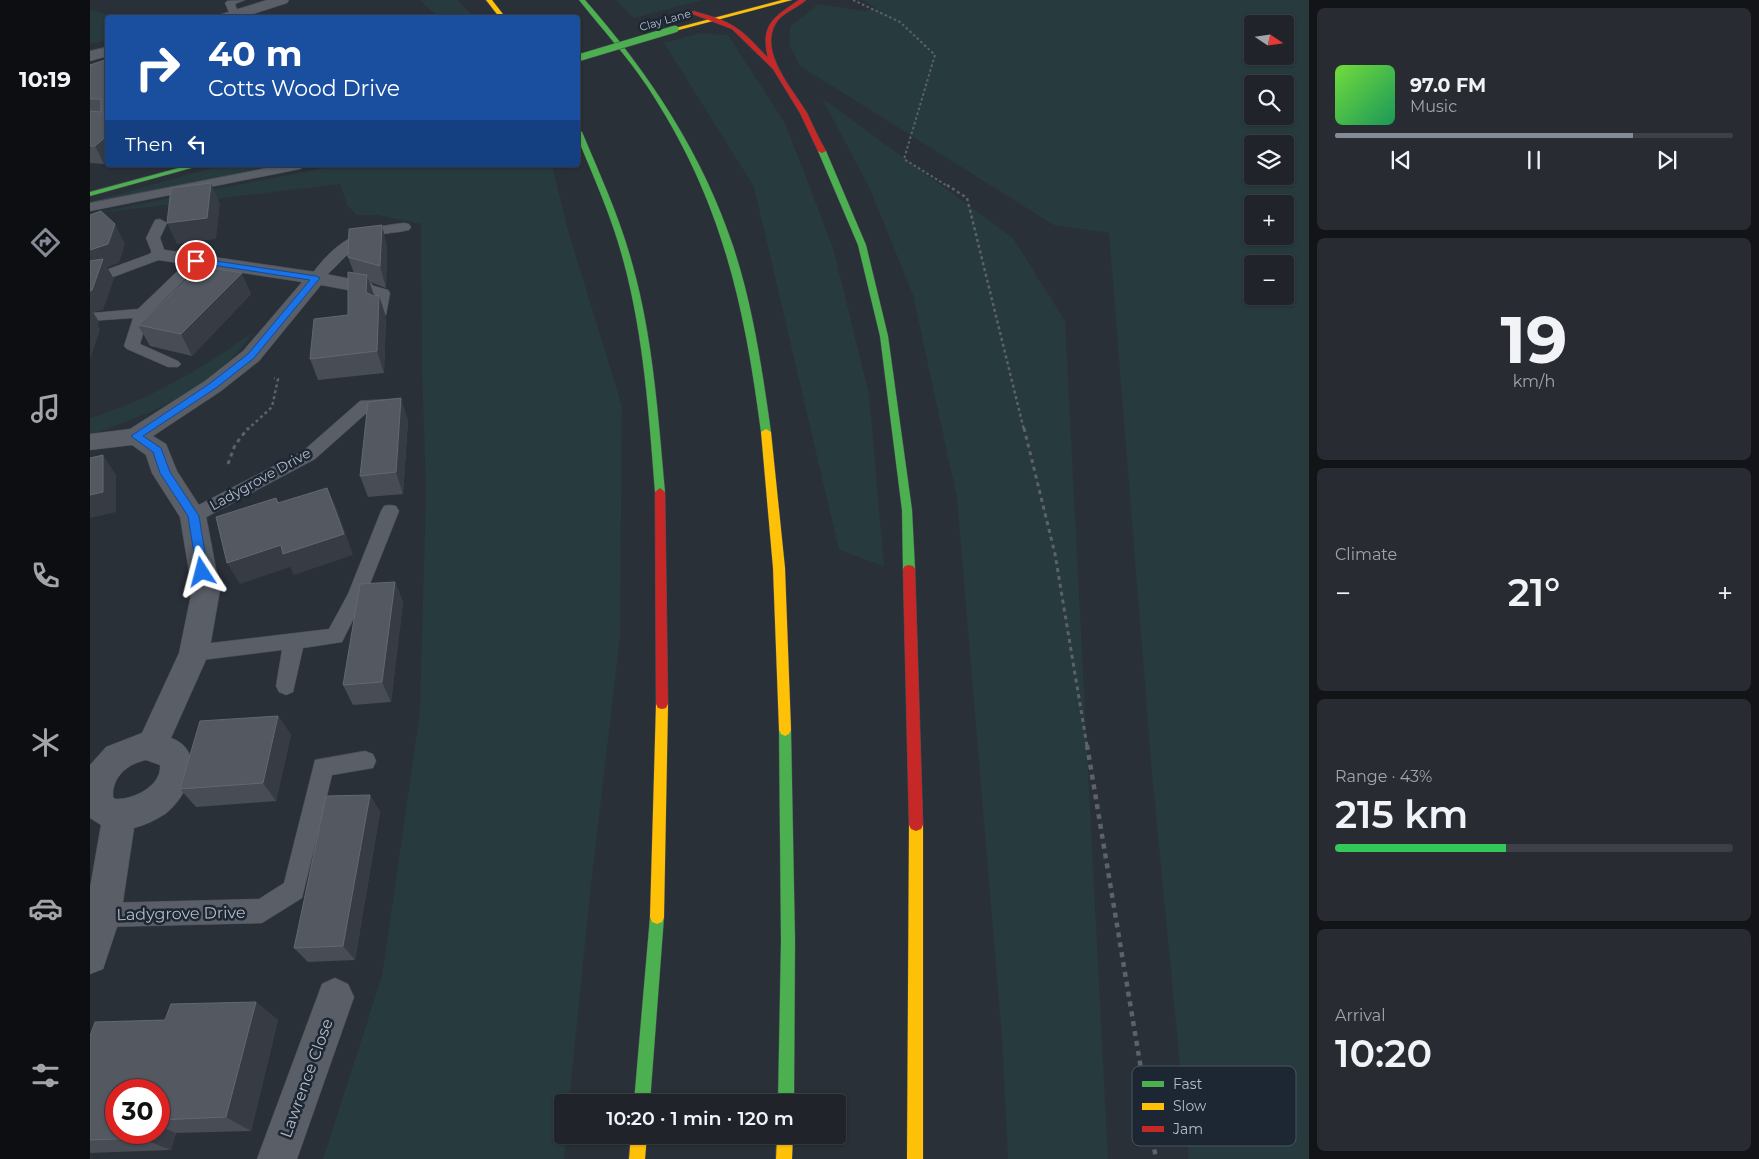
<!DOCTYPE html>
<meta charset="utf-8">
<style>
:root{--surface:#20242a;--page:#282c32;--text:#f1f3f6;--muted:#a2a4a8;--line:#3d4147;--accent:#848b96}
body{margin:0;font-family:Montserrat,sans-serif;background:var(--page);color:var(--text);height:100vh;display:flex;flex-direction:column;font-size:19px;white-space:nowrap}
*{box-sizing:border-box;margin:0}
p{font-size:16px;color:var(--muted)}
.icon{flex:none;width:28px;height:28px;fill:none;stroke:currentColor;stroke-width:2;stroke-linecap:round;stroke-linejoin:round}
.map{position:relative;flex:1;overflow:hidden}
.details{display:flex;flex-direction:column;gap:8px;padding:8px;background:#121417;width:450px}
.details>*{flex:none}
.guide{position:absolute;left:15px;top:15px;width:475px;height:152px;border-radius:5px;box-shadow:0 1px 4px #0004,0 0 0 1px var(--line);background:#1a4fa0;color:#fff;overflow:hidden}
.needle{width:32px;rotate:103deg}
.buttons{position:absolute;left:1154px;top:15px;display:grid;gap:10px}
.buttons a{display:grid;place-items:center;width:50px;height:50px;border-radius:5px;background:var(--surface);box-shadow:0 1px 4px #0004,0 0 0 1px var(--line);font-size:25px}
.speed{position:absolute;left:15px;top:1079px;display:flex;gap:10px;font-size:25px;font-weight:700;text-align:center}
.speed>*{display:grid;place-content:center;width:65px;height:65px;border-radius:50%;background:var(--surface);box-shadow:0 1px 4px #0004,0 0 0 1px var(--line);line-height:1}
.speed .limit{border:8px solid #d22;background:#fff;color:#111}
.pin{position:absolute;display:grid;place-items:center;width:42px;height:42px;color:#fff;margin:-21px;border:2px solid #fff;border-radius:50%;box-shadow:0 1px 5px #0007}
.me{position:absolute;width:55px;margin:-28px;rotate:351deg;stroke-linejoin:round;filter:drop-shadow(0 0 4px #0008)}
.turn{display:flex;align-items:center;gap:18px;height:105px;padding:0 20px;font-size:22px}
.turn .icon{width:65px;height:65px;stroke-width:2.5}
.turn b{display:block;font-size:35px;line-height:42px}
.then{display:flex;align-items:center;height:48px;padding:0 20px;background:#0003;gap:10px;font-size:19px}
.big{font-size:38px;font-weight:600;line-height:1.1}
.details .tile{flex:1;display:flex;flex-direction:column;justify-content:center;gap:8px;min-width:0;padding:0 18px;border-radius:8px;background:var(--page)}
.details .dial{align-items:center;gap:0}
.dial b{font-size:65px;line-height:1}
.song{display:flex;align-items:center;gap:15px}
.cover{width:60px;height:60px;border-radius:8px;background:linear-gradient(135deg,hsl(100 70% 55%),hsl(150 70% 35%))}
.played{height:5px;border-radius:2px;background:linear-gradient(90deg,var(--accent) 75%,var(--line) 75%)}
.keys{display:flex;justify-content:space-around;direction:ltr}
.heat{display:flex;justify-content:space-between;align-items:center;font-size:28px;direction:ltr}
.charge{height:8px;border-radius:4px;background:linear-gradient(90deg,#34c759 43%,var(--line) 0)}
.trip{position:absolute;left:464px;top:1094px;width:292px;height:50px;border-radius:5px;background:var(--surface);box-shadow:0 1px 4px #0004,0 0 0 1px var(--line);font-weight:600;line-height:50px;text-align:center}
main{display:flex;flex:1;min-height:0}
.menu{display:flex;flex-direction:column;width:90px;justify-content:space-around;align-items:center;background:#0d0e11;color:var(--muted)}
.menu .icon{width:35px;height:35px}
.menu .current{color:var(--accent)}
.menu b{font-size:22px;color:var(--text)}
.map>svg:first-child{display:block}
.green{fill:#273a3e;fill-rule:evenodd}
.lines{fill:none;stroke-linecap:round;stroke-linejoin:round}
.lane-casing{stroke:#484c55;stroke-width:1}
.street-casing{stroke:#484c55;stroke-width:1}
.fast-casing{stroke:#484c55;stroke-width:1}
.slow-casing{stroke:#484c55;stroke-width:1}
.jam-casing{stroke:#484c55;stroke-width:1}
.path-far3{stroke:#5c6268;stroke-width:2;stroke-dasharray:2.5 2.5;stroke-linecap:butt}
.path-far2{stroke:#5c6268;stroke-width:2.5;stroke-dasharray:3 3;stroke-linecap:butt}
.path-far1{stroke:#5c6268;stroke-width:3;stroke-dasharray:4 4;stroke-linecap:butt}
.path{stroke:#5c6268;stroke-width:4.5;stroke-dasharray:5 5;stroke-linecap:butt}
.lane{fill:#5a5e66;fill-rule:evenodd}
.street{fill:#5a5e66;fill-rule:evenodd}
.fast{fill:#4caf50;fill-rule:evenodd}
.slow{fill:#ffc107;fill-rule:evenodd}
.jam{fill:#c62828;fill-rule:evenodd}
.fast-bridge-casing{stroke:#484c55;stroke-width:8;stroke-linecap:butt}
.fast-bridge{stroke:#4caf50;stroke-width:7}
.wall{fill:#474c55;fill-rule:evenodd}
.shaded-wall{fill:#373c44}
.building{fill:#535861;stroke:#626872}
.route{fill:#1a73e8;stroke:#114b97}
.labels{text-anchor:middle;stroke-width:5;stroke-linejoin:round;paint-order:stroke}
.far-street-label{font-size:11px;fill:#b4bcc9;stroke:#1d2633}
.street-label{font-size:14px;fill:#b4bcc9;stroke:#1d2633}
.near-street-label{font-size:16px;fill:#b4bcc9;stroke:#1d2633}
.key{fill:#1d2633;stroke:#4a5360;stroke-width:1}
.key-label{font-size:14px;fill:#b4bcc9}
</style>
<main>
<nav class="menu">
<b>10:19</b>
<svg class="icon current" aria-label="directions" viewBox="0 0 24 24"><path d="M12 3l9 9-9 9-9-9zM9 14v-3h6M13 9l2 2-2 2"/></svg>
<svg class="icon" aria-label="music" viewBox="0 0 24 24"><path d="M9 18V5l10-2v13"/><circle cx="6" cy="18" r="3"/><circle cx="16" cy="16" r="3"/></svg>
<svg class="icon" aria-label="phone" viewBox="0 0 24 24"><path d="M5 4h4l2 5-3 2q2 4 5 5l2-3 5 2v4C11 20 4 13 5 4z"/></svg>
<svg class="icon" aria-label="climate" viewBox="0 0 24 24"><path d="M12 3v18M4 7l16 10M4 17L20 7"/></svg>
<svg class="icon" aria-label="car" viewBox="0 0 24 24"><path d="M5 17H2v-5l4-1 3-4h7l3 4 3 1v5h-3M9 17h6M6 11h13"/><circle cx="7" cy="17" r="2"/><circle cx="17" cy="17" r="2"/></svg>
<svg class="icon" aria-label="filters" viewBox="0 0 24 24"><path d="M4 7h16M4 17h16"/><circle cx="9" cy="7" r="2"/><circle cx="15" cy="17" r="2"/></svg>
</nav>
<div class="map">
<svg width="1219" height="1159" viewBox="0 0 1219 1159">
<rect width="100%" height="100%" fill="#2a3038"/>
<path class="green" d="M329 0H367L384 17H349Z
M526 0H613L544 18Z
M773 0H1219V1159H1099L1062 773 1019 233 964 225 710 66 699 44 700 27 728 4 776 11 785 8ZM1162 24H1195V56H1162ZM1162 84H1195V116H1162ZM1162 144H1195V176H1162ZM1162 204H1195V236H1162ZM1162 264H1195V296H1162Z
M0 10 27 17 18 18 17 40 0 44Z
M610 33 638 35 695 123 743 248 779 394 794 566 749 550 664 187 574 43Z
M732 98 923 238 975 321 1018 1159H918L912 1037 867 498 823 295 781 191Z
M134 165H187L0 203V202Z
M249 165H462L479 234 532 406 530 636 500 894 479 1102H472V1135H476L474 1159H233L292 976 330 711 336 492 332 367 331 224 287 215H267L257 205 250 184 0 214Z
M162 333C126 389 60 414 0 435V418C58 400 112 369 162 333Z"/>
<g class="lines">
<g class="lane-casing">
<path id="lane" d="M155 0 145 4 149 15 147 17H141L135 3 137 1Z
M192 165H216L210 169 0 211V203Z
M70 219 77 223 70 238 76 255 74 258 15 280H5L3 277 5 274 62 253 56 238 65 220Z
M314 223 319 224 321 227 319 230C303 234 288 232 273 241 260 249 236 280 226 282L219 278C245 241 270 227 314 223Z
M106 257 113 261 111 264 59 314 50 344 88 361 91 364 88 367H78L37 349 34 346 43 318 0 321V313H2L48 309 101 258Z
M274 283 298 290 300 293 296 315 291 316 284 312 286 295 269 290 267 287Z
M303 399 309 400 311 404 309 408 280 410 225 459 109 521 103 523 97 521 94 516 97 511 213 451 270 401Z
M300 505 306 506 309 511 276 594 252 642 213 648 203 692 196 695 189 692 186 686 192 650 104 661 97 659 94 653 97 647 104 645 239 629 258 594 291 511 294 506Z
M275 751 283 754 286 761 283 768 242 775 212 898 172 923 13 927 5 923 1 915 5 907 13 903 169 899 194 883 225 760Z"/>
</g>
<g class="street-casing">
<path id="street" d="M177 0H199L197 3 151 18H127L129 15Z
M18 47V56L0 61V51Z
M69 249 226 272 281 283 284 287 281 291 274 293 231 285 169 361 131 391 63 436 76 444 87 471 116 516 130 590 119 653 81 738C118 751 98 797 75 814 66 820 55 825 44 828L31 915 13 969 0 974V888L11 825 0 818V765L16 747 52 733 89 653 102 590 90 517 62 473 56 455 42 445 0 450V434L40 429 115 381 153 351 212 282 62 259 59 255 62 251ZM56 760 70 765C72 786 43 800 25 799L23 797C22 777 37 764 56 760Z
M245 978 258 984 264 997 207 1159H167L232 984Z"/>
</g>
<g class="fast-casing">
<path id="fast" d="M489 0H495C559 73 612 153 643 246 663 306 672 369 681 432L679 434 676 435 671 432C654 302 631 198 557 86 537 56 512 29 489 0Z
M488 130 492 132C510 175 530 218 542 263 563 337 568 415 575 492L570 496 565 492C559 416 554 338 534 263 523 220 505 180 488 139Z
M729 149 736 151 776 245 798 336 822 510 825 569 823 572H815L813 569 812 510 790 336 768 245 728 151Z
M100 165H112L0 196V192Z
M695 724 699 726 701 730 705 941 704 1102H688L691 941 689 730 691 726Z
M567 910 572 912 574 917 560 1102H544L560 917 562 912Z"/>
</g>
<g class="slow-casing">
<path id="slow" d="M396 0H402L416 18H410Z
M692 0H702L585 31 582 29Z
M676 429 681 432 695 568 701 730 699 734 695 736 691 734 689 730 683 568 671 432Z
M572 699 576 700 578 704 574 917 572 922 567 924 562 922 560 917 566 704 568 700Z
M826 819 831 821 833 825V1159H817L819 825 821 821Z
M541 1135H557L555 1159H539Z
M687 1135H703L702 1159H686Z"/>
</g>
<g class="jam-casing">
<path id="jam" d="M709 0H716C707 8 692 13 686 23 668 52 703 89 717 113 723 126 729 139 736 151L732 153 728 151 710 113 683 69 642 29 600 13 603 11C644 22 649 27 678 58 670 24 684 17 709 0Z
M570 488 575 492 578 704 576 708 572 709 568 708 566 704 565 492Z
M819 565 823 566 825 569 833 825 831 829 826 831 821 829 819 825 813 569 815 566Z"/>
</g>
<path class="path-far3" d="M763 0 810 22 845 55 814 159 859 187"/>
<path class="path-far2" d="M857 185 877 198 934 430
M157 430 182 407 188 379 184 378"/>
<path class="path-far1" d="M934 428 965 554 997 746
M138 464 145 445 158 428"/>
<path class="path" d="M997 745 1066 1159"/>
<use href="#lane" class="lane"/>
<use href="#street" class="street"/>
<use href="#fast" class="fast"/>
<use href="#slow" class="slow"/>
<use href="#jam" class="jam"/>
<g class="fast-bridge-casing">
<path id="fast-bridge" d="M488 58 585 29"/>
</g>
<use href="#fast-bridge" class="fast-bridge"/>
</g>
<path class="wall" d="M18 59V160L14 164 0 163V65Z
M297 246 296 288 280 282 284 296 296 317 294 373 228 380 220 359 258 315 264 273 258 257Z
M161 294 102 356 60 346 48 325Z
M318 420 313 494 278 497 270 476Z
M305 582 313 602 301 702 263 705 253 685Z
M188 716 201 735 186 801 106 807 90 789Z
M280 795 290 812 265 960 218 962 204 948Z
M166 1002 188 1020 161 1131 86 1133 81 1150 0 1153V1036ZM69 1090V1132H26Z"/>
<path class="shaded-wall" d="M18 135V160L14 164 5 146Z
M121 183 130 204 126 239 87 244 77 223Z
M25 224 35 244 29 263 17 267 24 279 13 310 3 312 9 322 8 326 10 330 0 359V250Z
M292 225 297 246 296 288 290 266Z
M152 273 161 294 102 356 91 334Z
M277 275 284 296 276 292Z
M289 295 296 317 294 373 287 351Z
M311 398 318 420 313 494 306 472Z
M13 455 26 475V512L0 518V495Z
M237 488 247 509 263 555 204 575 200 567 150 584 137 563 191 545Z
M305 582 313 602 301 702 292 682Z
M188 716 201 735 186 801 173 783Z
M280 795 290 812 265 960 253 946Z
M166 1002 188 1020 161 1131 136 1117Z
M69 1126 86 1133 81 1150 50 1138 52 1132H69Z"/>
<path class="building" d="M18 59V135L5 146H0V111L11 112V99H0V65Z
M121 183 117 218 77 223 81 188Z
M11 211 25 224 18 244 0 250V215Z
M292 225 290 266 258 257 259 229Z
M13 259 2 290 0 291V261Z
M111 266 152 273 91 334 48 325Z
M258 272 277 275 276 292 283 296 289 295 287 351 220 359 224 319 258 315Z
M311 398 306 472 270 476 278 402Z
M13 455V492L0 495V458Z
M237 488 254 534 193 554 191 545 137 563 126 517 186 498 188 503Z
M305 582 292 682 253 685 270 584Z
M188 716 173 783 90 789 110 721Z
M280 795 253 946 204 948 236 796Z
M166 1002 136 1117 69 1120V1090H26V1132H52L50 1138 0 1140V1036L5 1022 75 1020 81 1004Z"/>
<path class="route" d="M106 258 226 276 230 278 164 358 126 388 53 436 71 448 80 472 109 516 118 572 112 576 107 572 98 516 70 473 63 452 41 436 119 384 158 354 220 280 103 262V259Z"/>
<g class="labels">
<g class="far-street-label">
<text transform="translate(575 20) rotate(-16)" y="4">Clay Lane</text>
</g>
<g class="street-label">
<text transform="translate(170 479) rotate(-29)" y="5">Ladygrove Drive</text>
</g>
<g class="near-street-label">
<text transform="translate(91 913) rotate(-1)" y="6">Ladygrove Drive</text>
<text transform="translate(216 1078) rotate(-70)" y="6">Lawrence Close</text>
</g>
</g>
<rect x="1042" y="1066" width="164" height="80" rx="8" class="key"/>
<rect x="1052" y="1081" width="22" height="6" fill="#4caf50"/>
<rect x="1052" y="1103" width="22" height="7" fill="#ffc107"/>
<rect x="1052" y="1126" width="22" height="6" fill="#c62828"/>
<g class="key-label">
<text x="1083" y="1089">Fast</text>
<text x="1083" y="1111">Slow</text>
<text x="1083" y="1134">Jam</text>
</g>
</svg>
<div class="buttons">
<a><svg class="needle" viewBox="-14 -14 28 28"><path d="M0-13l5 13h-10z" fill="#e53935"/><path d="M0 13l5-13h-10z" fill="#a2a4a8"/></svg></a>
<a><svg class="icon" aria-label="search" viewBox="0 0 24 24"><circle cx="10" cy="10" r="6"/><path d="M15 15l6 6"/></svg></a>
<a><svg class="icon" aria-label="layers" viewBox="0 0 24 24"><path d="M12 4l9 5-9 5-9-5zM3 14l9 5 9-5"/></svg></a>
<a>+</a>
<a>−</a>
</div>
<div class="speed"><div class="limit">30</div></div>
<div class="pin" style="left:106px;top:261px;background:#d93025"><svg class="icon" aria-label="arrive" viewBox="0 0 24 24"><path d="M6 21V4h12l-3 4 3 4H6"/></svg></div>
<svg class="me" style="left:112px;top:572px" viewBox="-20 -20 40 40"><path d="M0-17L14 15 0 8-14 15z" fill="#1a73e8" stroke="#fff" stroke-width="4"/></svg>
<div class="trip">10:20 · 1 min · 120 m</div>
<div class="guide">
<div class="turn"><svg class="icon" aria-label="right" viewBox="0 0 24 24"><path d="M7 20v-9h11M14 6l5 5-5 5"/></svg><div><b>40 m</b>Cotts Wood Drive</div></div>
<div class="then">Then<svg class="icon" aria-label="left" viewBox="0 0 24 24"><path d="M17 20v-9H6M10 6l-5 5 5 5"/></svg></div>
</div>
</div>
<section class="details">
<div class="tile">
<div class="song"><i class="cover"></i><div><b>97.0 FM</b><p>Music</p></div></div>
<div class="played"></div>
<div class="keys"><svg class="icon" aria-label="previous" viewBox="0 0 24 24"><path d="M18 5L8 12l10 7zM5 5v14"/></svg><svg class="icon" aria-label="pause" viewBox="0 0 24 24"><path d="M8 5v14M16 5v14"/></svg><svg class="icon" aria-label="next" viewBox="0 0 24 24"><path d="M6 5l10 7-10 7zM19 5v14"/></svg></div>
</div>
<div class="tile dial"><b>19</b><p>km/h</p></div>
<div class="tile"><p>Climate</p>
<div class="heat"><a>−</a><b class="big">21°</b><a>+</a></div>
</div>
<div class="tile"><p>Range · 43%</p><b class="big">215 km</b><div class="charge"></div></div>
<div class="tile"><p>Arrival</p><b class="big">10:20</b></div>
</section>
</main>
